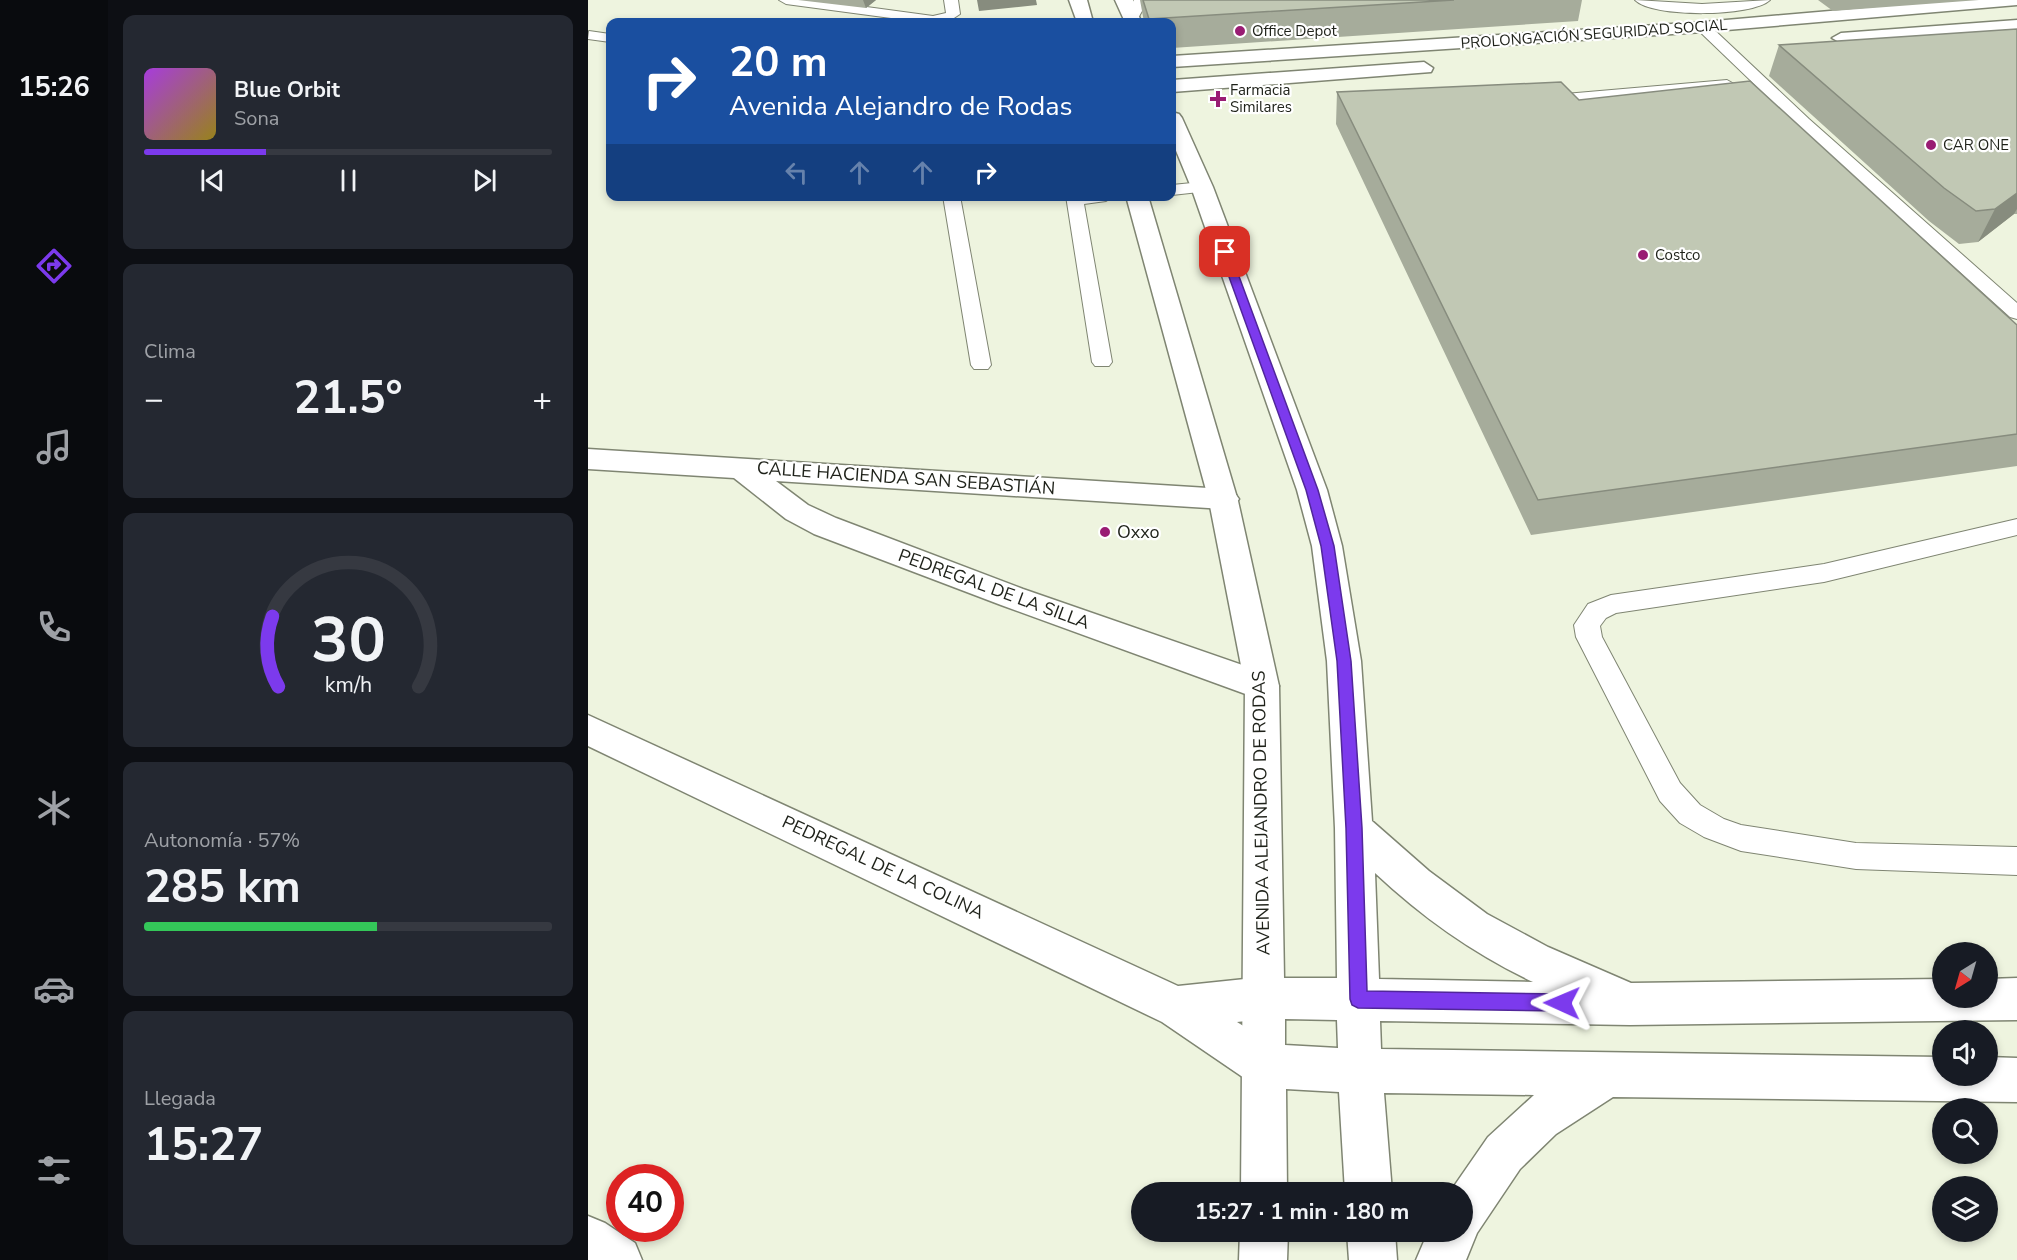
<!DOCTYPE html>
<html lang="es">
<meta charset="utf-8">
<style>
:root{--surface:#171b24;--page:#242831;--text:#f1f3f6;--muted:#9ea1a6;--line:#363941;--accent:#7c3aed}
body{margin:0;font-family:"Nunito Sans",sans-serif;background:var(--page);color:var(--text);height:100vh;display:flex;flex-direction:column;font-size:22px;white-space:nowrap}
*{box-sizing:border-box;margin:0}
p{font-size:20px;color:var(--muted)}
.icon{flex:none;width:33px;height:33px;fill:none;stroke:currentColor;stroke-width:2;stroke-linecap:round;stroke-linejoin:round}
.map{position:relative;flex:1;overflow:hidden}
.drawer{display:flex;flex-direction:column;gap:15px;padding:15px;background:#0d0f14;width:480px}
.drawer>*{flex:none}
.hud{position:absolute;left:18px;top:18px;width:570px;height:183px;border-radius:12px;box-shadow:0 3px 9px #0003;background:#1a4fa0;color:#fff;overflow:hidden}
.needle{width:39px;rotate:217deg}
.fabs{position:absolute;left:1344px;top:942px;display:grid;gap:12px}
.fabs a{display:grid;place-items:center;width:66px;height:66px;border-radius:50%;background:var(--surface);box-shadow:0 3px 9px #0003;font-size:30px}
.speed{position:absolute;left:18px;top:1164px;display:flex;gap:12px;font-size:30px;font-weight:700;text-align:center}
.speed>*{display:grid;place-content:center;width:78px;height:78px;border-radius:50%;background:var(--surface);box-shadow:0 3px 9px #0003;line-height:1}
.speed .limit{border:9px solid #d22;background:#fff;color:#111}
.pin{position:absolute;display:grid;place-items:center;width:51px;height:51px;color:#fff;margin:-26px;border-radius:12px;box-shadow:0 3px 9px #0006}
.me{position:absolute;width:66px;margin:-33px;rotate:271deg;stroke-linejoin:round;filter:drop-shadow(0 0 4px #0008)}
.turn{display:flex;align-items:center;gap:21px;height:126px;padding:0 24px;font-size:27px}
.turn .icon{width:78px;height:78px;stroke-width:2.5}
.turn b{display:block;font-size:42px;line-height:51px}
.lanes{display:flex;align-items:center;height:57px;padding:0 24px;background:#0003;justify-content:center;gap:30px;direction:ltr}
.lanes .off{opacity:.35}
.big{font-size:45px;font-weight:700;line-height:1.1}
.drawer .tile{flex:1;display:flex;flex-direction:column;justify-content:center;gap:9px;min-width:0;padding:0 21px;border-radius:12px;background:var(--page)}
.drawer .dial{align-items:center;gap:0}
.dial svg{height:156px;overflow:visible;fill:none;stroke:var(--line);stroke-width:7;stroke-linecap:round;text-anchor:middle}
.dial text{fill:var(--text);stroke:none}
.song{display:flex;align-items:center;gap:18px}
.cover{width:72px;height:72px;border-radius:9px;background:linear-gradient(135deg,hsl(280 70% 55%),hsl(50 70% 35%))}
.played{height:6px;border-radius:3px;background:linear-gradient(90deg,var(--accent) 30%,var(--line) 30%)}
.keys{display:flex;justify-content:space-around;direction:ltr}
.heat{display:flex;justify-content:space-between;align-items:center;font-size:33px;direction:ltr}
.charge{height:9px;border-radius:4px;background:linear-gradient(90deg,#34c759 57%,var(--line) 0)}
.trip{position:absolute;left:543px;top:1182px;width:342px;height:60px;border-radius:30px;background:var(--surface);box-shadow:0 3px 9px #0003;font-weight:700;line-height:60px;text-align:center}
main{display:flex;flex:1;min-height:0}
.tabs{display:flex;flex-direction:column;width:108px;justify-content:space-around;align-items:center;background:#090b0e;color:var(--muted)}
.tabs .icon{width:42px;height:42px}
.tabs .selected{color:var(--accent)}
.tabs b{font-size:27px;color:var(--text)}
.map>svg:first-child{display:block}
.lines{fill:none;stroke-linecap:round;stroke-linejoin:round}
.service-casing{stroke:#7f8572;stroke-width:2}
.minor-casing{stroke:#7f8572;stroke-width:3}
.tertiary-casing{stroke:#7f8572;stroke-width:3}
.service{fill:#fff;fill-rule:evenodd}
.minor{fill:#fff;fill-rule:evenodd}
.tertiary{fill:#fff;fill-rule:evenodd}
.wall{fill:#a6ac9b}
.shaded-wall{fill:#878c7e}
.building{fill:#c1c8b4;stroke:#878c7e;stroke-width:1.5}
.route{fill:#7c3aed;stroke:#51269a;stroke-width:1.5}
.poi-dot{fill:#991c73;stroke:#fff;stroke-width:2}
.labels{text-anchor:middle;stroke-width:4.5;stroke-linejoin:round;paint-order:stroke}
.far-poi-label{font-size:15px;fill:#1e2119;stroke:#fff;text-anchor:start}
.far-street-label{font-size:15px;fill:#1e2119;stroke:#fff}
.street-label{font-size:18px;fill:#1e2119;stroke:#fff}
.poi-label{font-size:18px;fill:#1e2119;stroke:#fff;text-anchor:start}
</style>
<main>
<nav class="tabs">
<b>15:26</b>
<svg class="icon selected" aria-label="directions" viewBox="0 0 24 24"><path d="M12 3l9 9-9 9-9-9zM9 14v-3h6M13 9l2 2-2 2"/></svg>
<svg class="icon" aria-label="music" viewBox="0 0 24 24"><path d="M9 18V5l10-2v13"/><circle cx="6" cy="18" r="3"/><circle cx="16" cy="16" r="3"/></svg>
<svg class="icon" aria-label="phone" viewBox="0 0 24 24"><path d="M5 4h4l2 5-3 2q2 4 5 5l2-3 5 2v4C11 20 4 13 5 4z"/></svg>
<svg class="icon" aria-label="climate" viewBox="0 0 24 24"><path d="M12 3v18M4 7l16 10M4 17L20 7"/></svg>
<svg class="icon" aria-label="car" viewBox="0 0 24 24"><path d="M5 17H2v-5l4-1 3-4h7l3 4 3 1v5h-3M9 17h6M6 11h13"/><circle cx="7" cy="17" r="2"/><circle cx="17" cy="17" r="2"/></svg>
<svg class="icon" aria-label="filters" viewBox="0 0 24 24"><path d="M4 7h16M4 17h16"/><circle cx="9" cy="7" r="2"/><circle cx="15" cy="17" r="2"/></svg>
</nav>
<section class="drawer">
<div class="tile">
<div class="song"><i class="cover"></i><div><b>Blue Orbit</b><p>Sona</p></div></div>
<div class="played"></div>
<div class="keys"><svg class="icon" aria-label="previous" viewBox="0 0 24 24"><path d="M18 5L8 12l10 7zM5 5v14"/></svg><svg class="icon" aria-label="pause" viewBox="0 0 24 24"><path d="M8 5v14M16 5v14"/></svg><svg class="icon" aria-label="next" viewBox="0 0 24 24"><path d="M6 5l10 7-10 7zM19 5v14"/></svg></div>
</div>
<div class="tile"><p>Clima</p>
<div class="heat"><a>−</a><b class="big">21.5°</b><a>+</a></div>
</div>
<div class="tile dial"><svg viewBox="0 0 100 80">
<path d="M14 69A42 42 0 1 1 86 69"/>
<path d="M14 69A42 42 0 0 1 11 33" stroke="#7c3aed"/>
<text x="50" y="56" font-size="32" font-weight="700">30</text>
<text x="50" y="72" font-size="11">km/h</text>
</svg></div>
<div class="tile"><p>Autonomía · 57%</p><b class="big">285 km</b><div class="charge"></div></div>
<div class="tile"><p>Llegada</p><b class="big">15:27</b></div>
</section>
<div class="map">
<svg width="1429" height="1260" viewBox="0 0 1429 1260">
<rect width="100%" height="100%" fill="#eef4df"/>
<g class="lines">
<g class="service-casing">
<path id="service" d="M191 0H227L345 16 358 13 356 0H370L372 14 360 22H333L198 4Z
M546 0H560L548 22H538L536 19Z
M1047 0 1114 4 1182 0C1165 17 1064 18 1047 0Z
M1115 23 1120 24 1221 119 1429 303V319L1422 317 1209 125 1110 30 1108 27Z
M1 31 22 34V42L0 39Z
M1139 80 1146 84 1144 87 954 106 946 101 954 96Z
M614 182 620 183 622 187 620 191 584 195V185Z
M355 196H372L403 365 400 369H386L383 365Z
M478 196H526L518 201 496 204 524 362 521 366H507L504 362Z
M1429 519V535L1236 582 1028 613 1018 618 1012 626 1014 637 1092 783 1112 805 1136 819 1153 825 1268 843 1429 847V875L1268 869 1153 851 1116 837 1092 823 1072 801 988 637 986 625 1000 604 1023 595 1236 564Z"/>
</g>
<g class="minor-casing">
<path id="minor" d="M1369 0H1429V5L1115 32 584 67V56L1115 22Z
M1429 20V30L1253 43 1244 38 1253 33Z
M836 62 845 68 843 72 584 92V80Z
M0 449 636 489 646 492 651 499 646 506 636 509 188 481 220 505 248 518 435 589 686 676 691 686 686 696 674 700 413 605 226 534 198 519 146 478 0 469Z
M0 715 590 986 676 977 691 983 697 998 691 1013 676 1019 649 1022 694 1050 700 1066 694 1082 678 1088 662 1082 574 1022 0 746Z
M0 1216 17 1223 47 1243 54 1260H0Z"/>
</g>
<g class="tertiary-casing">
<path id="tertiary" d="M481 0H499L505 22H489Z
M527 0H545L553 22H537Z
M584 112 591 114 594 118 625 187 739 490 754 546 773 661 784 821 841 871 899 914 960 947 1043 983 1354 979V998H1400V979L1429 978V1020L1042 1025 792 1021 793 1049 1354 1057V1076H1400V1057L1429 1058V1102L1025 1097 968 1134 932 1169 889 1233 878 1260H828L840 1232H874V1192H862L900 1137 946 1095 796 1093 804 1192H757L751 1092 698 1089 699 1192H653L657 686 621 501 538 196H560L650 501 691 686 696 978H749L747 828 739 661 724 546 709 490 603 187 584 141ZM787 873C835 918 886 954 945 982L791 979ZM697 1019 749 1020 750 1048 697 1045Z
M652 1232H700L699 1260H651Z
M759 1232H807L809 1260H761Z"/>
</g>
<use href="#service" class="service"/>
<use href="#minor" class="minor"/>
<use href="#tertiary" class="tertiary"/>
</g>
<path class="wall" d="M210 0H288L278 8Z
M552 0H994L990 21 584 48V22H556Z
M1230 0H1391L1245 11Z
M1429 29V214H1426L1390 242 1371 244 1341 221 1181 76 1191 45Z
M749 92 991 100 1429 325V466L943 535 748 124Z"/>
<path class="shaded-wall" d="M275 0H288L278 8Z
M389 0H448L449 5 391 11Z
M1429 193V209L1426 214 1390 242 1407 209Z"/>
<path class="building" d="M555 0H866L561 19Z
M1429 29V193L1407 209 1388 211 1356 188 1191 45Z
M1162 81 1429 325V434L950 500 749 92 973 82 991 100Z"/>
<path class="route" d="M637 250 642 252 730 490 746 546 763 661 774 828 779 991 974 994 980 997 983 1003 980 1009 974 1011 770 1008 764 1005 762 999 758 828 749 661 733 546 718 490 632 252Z"/>
<g class="poi-dot">
<circle cx="652" cy="31" r="6"/>
<path d="M627 90h6v6h6v6h-6v6h-6v-6h-6v-6h6z"/>
<circle cx="1343" cy="145" r="6"/>
<circle cx="1055" cy="255" r="6"/>
<circle cx="517" cy="532" r="6"/>
</g>
<g class="labels">
<g class="far-poi-label">
<text x="664" y="36">Office Depot</text>
<text x="642" y="95">Farmacia<tspan x="642" dy="17">Similares</tspan></text>
<text x="1355" y="150">CAR ONE</text>
<text x="1067" y="260">Costco</text>
</g>
<g class="far-street-label">
<text transform="translate(1006 34) rotate(-4)" y="5">PROLONGACIÓN SEGURIDAD SOCIAL</text>
</g>
<g class="street-label">
<text transform="translate(318 478) rotate(4)" y="6">CALLE HACIENDA SAN SEBASTIÁN</text>
<text transform="translate(406 589) rotate(20)" y="6">PEDREGAL DE LA SILLA</text>
<text transform="translate(673 813) rotate(-91)" y="6">AVENIDA ALEJANDRO DE RODAS</text>
<text transform="translate(295 867) rotate(25)" y="6">PEDREGAL DE LA COLINA</text>
</g>
<g class="poi-label">
<text x="529" y="538">Oxxo</text>
</g>
</g>
</svg>
<div class="fabs">
<a><svg class="needle" viewBox="-14 -14 28 28"><path d="M0-13l5 13h-10z" fill="#e53935"/><path d="M0 13l5-13h-10z" fill="#9ea1a6"/></svg></a>
<a><svg class="icon" aria-label="sound" viewBox="0 0 24 24"><path d="M4 9h4l5-4v14l-5-4H4zM17 9q2 3 0 6"/></svg></a>
<a><svg class="icon" aria-label="search" viewBox="0 0 24 24"><circle cx="10" cy="10" r="6"/><path d="M15 15l6 6"/></svg></a>
<a><svg class="icon" aria-label="layers" viewBox="0 0 24 24"><path d="M12 4l9 5-9 5-9-5zM3 14l9 5 9-5"/></svg></a>
</div>
<div class="speed"><div class="limit">40</div></div>
<div class="pin" style="left:637px;top:252px;background:#d93025"><svg class="icon" aria-label="arrive" viewBox="0 0 24 24"><path d="M6 21V4h12l-3 4 3 4H6"/></svg></div>
<svg class="me" style="left:974px;top:1003px" viewBox="-20 -20 40 40"><path d="M0-17L14 15 0 8-14 15z" fill="#7c3aed" stroke="#fff" stroke-width="4"/></svg>
<div class="trip">15:27 · 1 min · 180 m</div>
<div class="hud">
<div class="turn"><svg class="icon" aria-label="right" viewBox="0 0 24 24"><path d="M7 20v-9h11M14 6l5 5-5 5"/></svg><div><b>20 m</b>Avenida Alejandro de Rodas</div></div>
<div class="lanes"><svg class="icon off" aria-label="left" viewBox="0 0 24 24"><path d="M17 20v-9H6M10 6l-5 5 5 5"/></svg><svg class="icon off" aria-label="ahead" viewBox="0 0 24 24"><path d="M12 20V5M6 11l6-6 6 6"/></svg><svg class="icon off" aria-label="ahead" viewBox="0 0 24 24"><path d="M12 20V5M6 11l6-6 6 6"/></svg><svg class="icon" aria-label="right" viewBox="0 0 24 24"><path d="M7 20v-9h11M14 6l5 5-5 5"/></svg></div>
</div>
</div>
</main>
